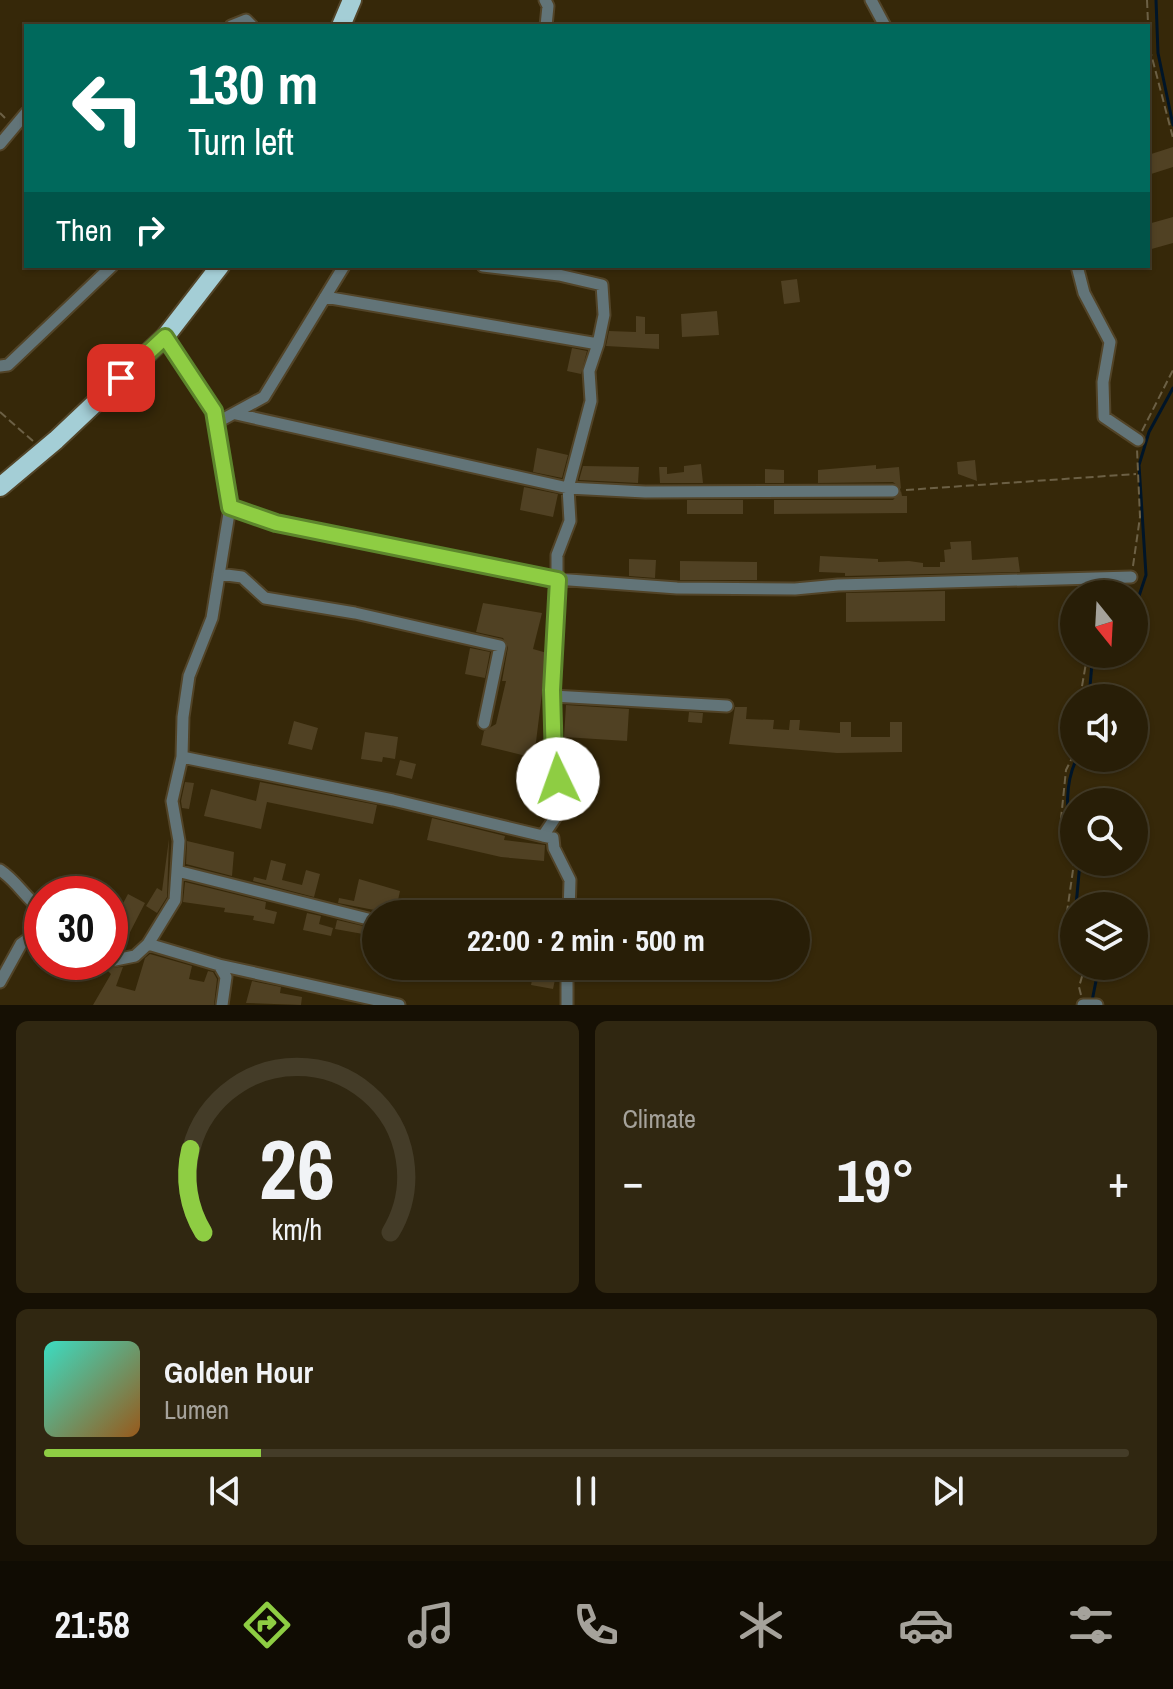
<!DOCTYPE html>
<meta charset="utf-8">
<style>
:root{--surface:#281e07;--page:#302711;--text:#f1f3f6;--muted:#a5a29b;--line:#443c28;--accent:#8ecd43}
body{margin:0;font-family:"Archivo Narrow",sans-serif;background:var(--page);color:var(--text);height:100vh;display:flex;flex-direction:column;font-size:30px;white-space:nowrap}
*{box-sizing:border-box;margin:0}
p{font-size:26px;color:var(--muted)}
.icon{flex:none;width:44px;height:44px;fill:none;stroke:currentColor;stroke-width:2;stroke-linecap:round;stroke-linejoin:round}
.map{position:relative;height:1005px;overflow:hidden}
.details{display:flex;flex-direction:column;gap:16px;padding:16px;background:#161004;flex:1}
.details>*{flex:none}
.guide{position:absolute;left:24px;top:24px;width:1126px;height:244px;border-radius:0px;box-shadow:0 2px 6px #0004,0 0 0 2px var(--line);background:#00695c;color:#fff;overflow:hidden}
.needle{width:52px;rotate:162deg}
.fabs{position:absolute;left:1060px;top:580px;display:grid;gap:16px}
.fabs a{display:grid;place-items:center;width:88px;height:88px;border-radius:50%;background:var(--surface);box-shadow:0 2px 6px #0004,0 0 0 2px var(--line);font-size:40px}
.speed{position:absolute;left:24px;top:876px;display:flex;gap:16px;font-size:40px;font-weight:700;text-align:center}
.speed>*{display:grid;place-content:center;width:104px;height:104px;border-radius:50%;background:var(--surface);box-shadow:0 2px 6px #0004,0 0 0 2px var(--line);line-height:1}
.speed .limit{border:12px solid #d22;background:#fff;color:#111}
.pin{position:absolute;display:grid;place-items:center;width:68px;height:68px;color:#fff;margin:-34px;border-radius:16px;box-shadow:0 4px 12px #0006}
.me{position:absolute;width:88px;margin:-44px;rotate:357deg;stroke-linejoin:round;filter:drop-shadow(0 0 6px #0008)}
.turn{display:flex;align-items:center;gap:28px;height:168px;padding:0 32px;font-size:36px}
.turn .icon{width:104px;height:104px;stroke-width:2.5}
.turn b{display:block;font-size:56px;line-height:68px}
.then{display:flex;align-items:center;height:76px;padding:0 32px;background:#0003;gap:16px;font-size:30px}
.big{font-size:60px;font-weight:800;line-height:1.1}
.details .widget{flex:1;display:flex;flex-direction:column;justify-content:center;gap:12px;min-width:0;padding:0 28px;border-radius:12px;background:var(--page)}
.details .dial{align-items:center;gap:0}
.dial svg{height:208px;overflow:visible;fill:none;stroke:var(--line);stroke-width:7;stroke-linecap:round;text-anchor:middle}
.dial text{fill:var(--text);stroke:none}
.song{display:flex;align-items:center;gap:24px}
.cover{width:96px;height:96px;border-radius:12px;background:linear-gradient(135deg,hsl(170 70% 55%),hsl(30 70% 35%))}
.played{height:8px;border-radius:4px;background:linear-gradient(90deg,var(--accent) 20%,var(--line) 20%)}
.keys{display:flex;justify-content:space-around;direction:ltr}
.heat{display:flex;justify-content:space-between;align-items:center;font-size:44px;direction:ltr}
.details .tiles{flex:1;display:grid;gap:16px;grid-template-columns:1fr 1fr}
.widget:last-child{grid-column:span 2}
.trip{position:absolute;left:362px;top:900px;width:448px;height:80px;border-radius:40px;background:var(--surface);box-shadow:0 2px 6px #0004,0 0 0 2px var(--line);font-weight:800;line-height:80px;text-align:center}
.menu{display:flex;height:128px;justify-content:space-around;align-items:center;background:#100c03;color:var(--muted)}
.menu .icon{width:56px;height:56px}
.menu .current{color:var(--accent)}
.menu b{font-size:36px;color:var(--text)}
.map>svg:first-child{display:block}
.lines{fill:none;stroke-linecap:round;stroke-linejoin:round}
.stream{stroke:#001528;stroke-width:3}
.building{fill:#504123}
.minor-casing{stroke:#524428;stroke-width:15}
.trunk-casing{stroke:#524428;stroke-width:22}
.path{stroke:#6c6045;stroke-width:2;stroke-dasharray:8 4;stroke-linecap:butt}
.minor{stroke:#627478;stroke-width:11}
.trunk{stroke:#a4ced6;stroke-width:18}
.route-casing{stroke:#5c852c;stroke-width:20}
.route{stroke:#8ecd43;stroke-width:14}
</style>
<div class="map">
<svg width="1173" height="1005" viewBox="0 0 1173 1005">
<rect width="100%" height="100%" fill="#362809"/>
<g class="lines">
<path class="stream" d="M1156 0 1158 53 1173 125
M1134 611 1146 575 1139 465 1149 432 1173 388
M1089 698 1092 663 1099 654
M1074 839C1065 814 1065 782 1077 758
M1076 906 1080 862
M1092 1001 1099 966"/>
</g>
<path class="building" d="M1173 147V167L1148 175V155Z
M1173 217V243L1148 250V224Z
M797 279 800 302 784 304 781 281Z
M717 311 719 335 682 337 681 314Z
M636 316 645 317V334H659V349L606 346 609 331 636 332Z
M572 348 587 351 581 374 567 371Z
M537 448 568 455 562 478 533 472Z
M975 460 977 481 958 474 957 462Z
M701 464 703 483H660L659 467H667V474L684 472V466Z
M876 465V469L899 467 901 489 893 482 818 483V470Z
M583 466 639 467 638 483 579 480Z
M765 469 784 470V483H765Z
M524 487 558 494 553 517 520 510Z
M901 491 902 496H907V513L774 514V500H893Z
M687 500H743V514H687Z
M971 541 972 560 1018 557 1020 572 845 576V573L819 572 820 556 878 559V562L909 561 923 563V567H940V562H945L944 550 951 549 950 542Z
M629 559 656 560 655 578 629 576Z
M680 561 757 562V580H680Z
M945 591V621L846 622V593Z
M483 603 542 613 533 649 547 653 534 758 481 745 484 731 496 724 506 681H502L508 647 503 638 476 632Z
M470 648 490 652 485 678 465 674Z
M566 705 629 709 627 741 564 737Z
M735 707H747L746 719 774 720 773 729 789 730 790 720H800L799 730 840 733V722H851V737H890V722H902V752L837 753 729 744Z
M689 712 703 713 702 723 688 722Z
M294 721 318 728 312 750 288 744Z
M365 732 398 737 395 759 383 757 382 762 361 759Z
M400 760 416 764 412 779 396 775Z
M185 782 194 783 189 809 182 808 181 801Z
M260 782 377 805 373 824 267 802 261 829 204 816 211 789 256 801Z
M432 818 505 836 504 840 545 845 544 861 501 857 427 840Z
M169 839 167 897 157 913 146 906 157 888 162 891Z
M187 841 234 852 232 876 186 864Z
M271 860 286 864 282 880 302 885 306 870 320 874 314 897 253 881 254 877 266 880Z
M359 879 400 891 395 914 338 903 339 898 354 901Z
M185 882 266 902 265 909 277 912 274 924 253 920 254 916 224 912 225 908 183 902Z
M128 894 145 903 126 940 110 932V928Z
M463 904 493 910V914H461Z
M307 913 321 916 319 924 333 928 331 936 303 930Z
M337 920 376 929 374 945 361 942 363 934 335 929Z
M150 954 192 966 189 979 204 982 208 971 213 972 217 979 214 1005H93L111 974 105 968 123 967 116 986 135 991 145 958Z
M541 966H558L553 989 531 985 534 971 540 972Z
M252 981 281 987 280 993 302 997 301 1005 246 1003Z"/>
<g class="lines">
<g class="minor-casing">
<path id="minor" d="M545 0 548 6 546 26
M871 0 885 26
M231 26 246 20 252 26
M0 144 26 113
M1077 266 1084 293 1110 342 1103 382 1104 417 1138 440
M325 297 598 344 604 315 602 285 559 275 483 266
M165 337 214 411 231 501 212 618 189 676 183 717 182 757 172 801 179 841 175 900 148 944 219 965 226 977 222 1005
M0 366 8 365 112 266
M236 414 568 488 645 492 893 491
M216 423 264 397 344 266
M230 507 276 523 543 578 677 588 795 589 838 585 1131 577
M219 574 242 577 265 598 355 613 500 646 484 723
M553 696 727 706
M182 757 393 800 543 836 561 809 554 761 552 690 557 634V555L570 521 568 488 591 401 589 371 598 344
M543 836 553 838 554 848 570 880 569 914
M0 870C17 881 25 898 42 910
M177 871 376 921
M42 925 35 934 42 938
M110 961 135 956 148 944
M219 965 399 1005
M0 982 21 944 35 934
M567 1005V966
M1083 1005H1097"/>
</g>
<g class="trunk-casing">
<path id="trunk" d="M341 26 352 0
M0 487 56 440 165 337 220 266"/>
</g>
<path class="path" d="M1147 0 1149 46 1173 138
M0 113 5 118
M0 412 34 442
M1142 431 1173 370
M906 490 1136 474
M1133 566 1140 517 1137 449
M1080 698 1086 663 1093 654
M1074 754 1066 770 1061 819 1074 863 1067 912 1074 934
M1081 995 1079 987 1085 966"/>
<use href="#minor" class="minor"/>
<use href="#trunk" class="trunk"/>
</g>
<g class="lines">
<g class="route-casing">
<path id="route" d="M121 378 165 337 214 411 230 507 276 523 558 580 552 690 554 761 558 779"/>
</g>
<use href="#route" class="route"/>
</g>
</svg>
<div class="fabs">
<a><svg class="needle" viewBox="-14 -14 28 28"><path d="M0-13l5 13h-10z" fill="#e53935"/><path d="M0 13l5-13h-10z" fill="#a5a29b"/></svg></a>
<a><svg class="icon" aria-label="sound" viewBox="0 0 24 24"><path d="M4 9h4l5-4v14l-5-4H4zM17 9q2 3 0 6"/></svg></a>
<a><svg class="icon" aria-label="search" viewBox="0 0 24 24"><circle cx="10" cy="10" r="6"/><path d="M15 15l6 6"/></svg></a>
<a><svg class="icon" aria-label="layers" viewBox="0 0 24 24"><path d="M12 4l9 5-9 5-9-5zM3 14l9 5 9-5"/></svg></a>
</div>
<div class="speed"><div class="limit">30</div></div>
<div class="pin" style="left:121px;top:378px;background:#d93025"><svg class="icon" aria-label="arrive" viewBox="0 0 24 24"><path d="M6 21V4h12l-3 4 3 4H6"/></svg></div>
<svg class="me" style="left:558px;top:779px" viewBox="-20 -20 40 40"><circle r="19" fill="#fff"/><path d="M0-13L10 11 0 6-10 11z" fill="#8ecd43"/></svg>
<div class="trip">22:00 · 2 min · 500 m</div>
<div class="guide">
<div class="turn"><svg class="icon" aria-label="left" viewBox="0 0 24 24"><path d="M17 20v-9H6M10 6l-5 5 5 5"/></svg><div><b>130 m</b>Turn left</div></div>
<div class="then">Then<svg class="icon" aria-label="right" viewBox="0 0 24 24"><path d="M7 20v-9h11M14 6l5 5-5 5"/></svg></div>
</div>
</div>
<section class="details">
<div class="tiles">
<div class="widget dial"><svg viewBox="0 0 100 80">
<path d="M14 69A42 42 0 1 1 86 69"/>
<path d="M14 69A42 42 0 0 1 9 37" stroke="#8ecd43"/>
<text x="50" y="56" font-size="32" font-weight="700">26</text>
<text x="50" y="72" font-size="11">km/h</text>
</svg></div>
<div class="widget"><p>Climate</p>
<div class="heat"><a>−</a><b class="big">19°</b><a>+</a></div>
</div>
<div class="widget">
<div class="song"><i class="cover"></i><div><b>Golden Hour</b><p>Lumen</p></div></div>
<div class="played"></div>
<div class="keys"><svg class="icon" aria-label="previous" viewBox="0 0 24 24"><path d="M18 5L8 12l10 7zM5 5v14"/></svg><svg class="icon" aria-label="pause" viewBox="0 0 24 24"><path d="M8 5v14M16 5v14"/></svg><svg class="icon" aria-label="next" viewBox="0 0 24 24"><path d="M6 5l10 7-10 7zM19 5v14"/></svg></div>
</div>
</div>
</section>
<nav class="menu">
<b>21:58</b>
<svg class="icon current" aria-label="directions" viewBox="0 0 24 24"><path d="M12 3l9 9-9 9-9-9zM9 14v-3h6M13 9l2 2-2 2"/></svg>
<svg class="icon" aria-label="music" viewBox="0 0 24 24"><path d="M9 18V5l10-2v13"/><circle cx="6" cy="18" r="3"/><circle cx="16" cy="16" r="3"/></svg>
<svg class="icon" aria-label="phone" viewBox="0 0 24 24"><path d="M5 4h4l2 5-3 2q2 4 5 5l2-3 5 2v4C11 20 4 13 5 4z"/></svg>
<svg class="icon" aria-label="climate" viewBox="0 0 24 24"><path d="M12 3v18M4 7l16 10M4 17L20 7"/></svg>
<svg class="icon" aria-label="car" viewBox="0 0 24 24"><path d="M5 17H2v-5l4-1 3-4h7l3 4 3 1v5h-3M9 17h6M6 11h13"/><circle cx="7" cy="17" r="2"/><circle cx="17" cy="17" r="2"/></svg>
<svg class="icon" aria-label="filters" viewBox="0 0 24 24"><path d="M4 7h16M4 17h16"/><circle cx="9" cy="7" r="2"/><circle cx="15" cy="17" r="2"/></svg>
</nav>
